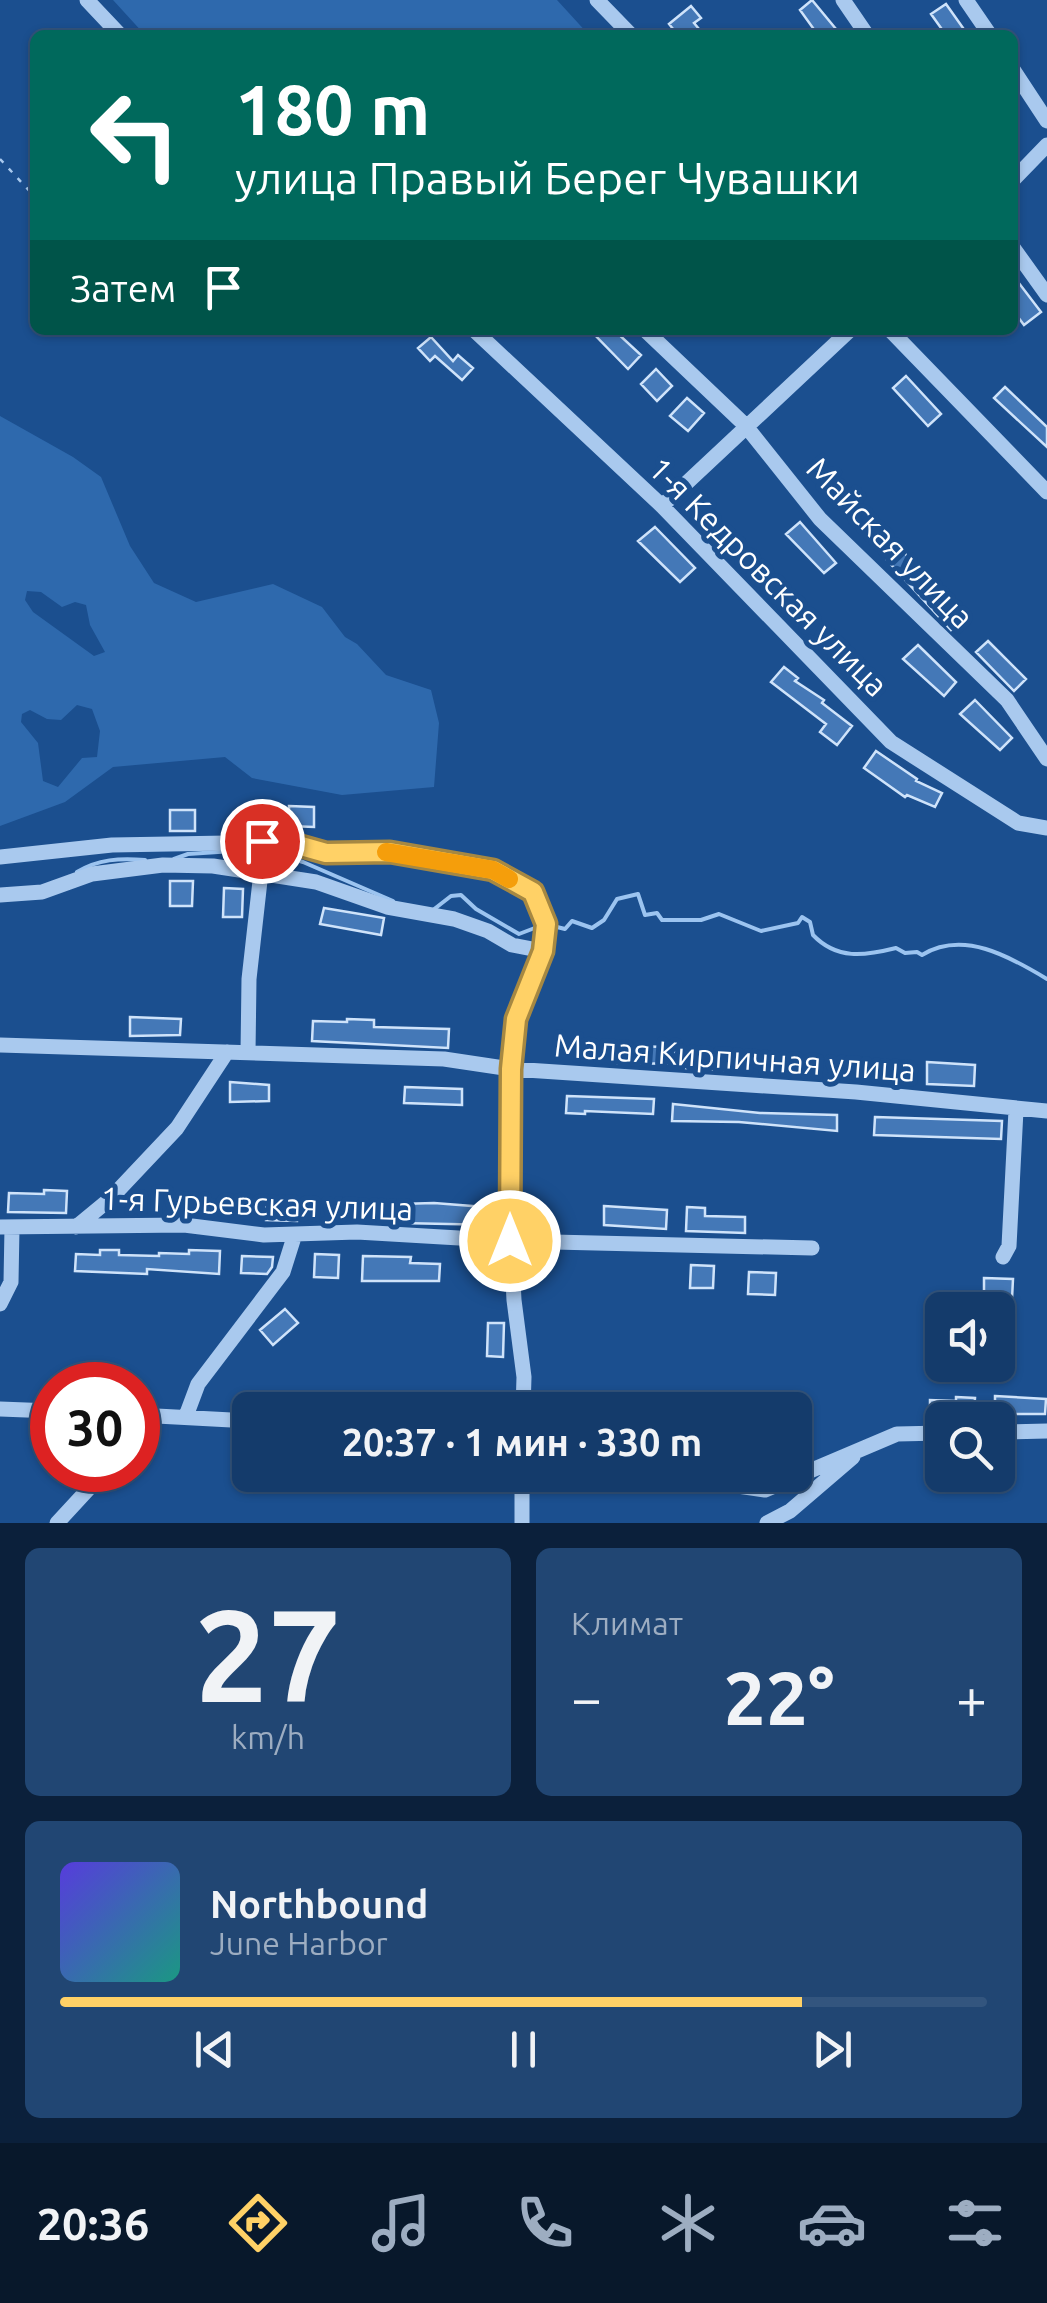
<!DOCTYPE html>
<html lang="ru">
<meta charset="utf-8">
<style>
:root{--surface:#143b6b;--page:#214673;--text:#f1f3f6;--muted:#9dadc1;--line:#33557e;--accent:#ffd166}
body{margin:0;font-family:Ubuntu,sans-serif;background:var(--page);color:var(--text);height:100vh;display:flex;flex-direction:column;font-size:38px;white-space:nowrap}
*{box-sizing:border-box;margin:0}
p{font-size:32px;color:var(--muted)}
.icon{flex:none;width:55px;height:55px;fill:none;stroke:currentColor;stroke-width:2;stroke-linecap:round;stroke-linejoin:round}
.map{position:relative;height:1523px;overflow:hidden}
.side{display:flex;flex-direction:column;gap:25px;padding:25px;background:#0b203b;flex:1}
.side>*{flex:none}
.banner{position:absolute;left:30px;top:30px;width:988px;height:305px;border-radius:15px;box-shadow:0 2px 8px #0004,0 0 0 2px var(--line);background:#00695c;color:#fff;overflow:hidden}
.fabs{position:absolute;left:925px;top:1292px;display:grid;gap:20px}
.fabs a{display:grid;place-items:center;width:90px;height:90px;border-radius:15px;background:var(--surface);box-shadow:0 2px 8px #0004,0 0 0 2px var(--line);font-size:50px}
.speed{position:absolute;left:30px;top:1362px;display:flex;gap:20px;font-size:50px;font-weight:700;text-align:center}
.speed>*{display:grid;place-content:center;width:130px;height:130px;border-radius:50%;background:var(--surface);box-shadow:0 2px 8px #0004,0 0 0 2px var(--line);line-height:1}
.speed .limit{border:15px solid #d22;background:#fff;color:#111}
.pin{position:absolute;display:grid;place-items:center;width:85px;height:85px;color:#fff;margin:-42px;border:5px solid #fff;border-radius:50%;box-shadow:0 2px 10px #0007}
.me{position:absolute;width:110px;margin:-55px;rotate:0deg;stroke-linejoin:round;filter:drop-shadow(0 0 8px #0008)}
.turn{display:flex;align-items:center;gap:35px;height:210px;padding:0 40px;font-size:45px}
.turn .icon{width:130px;height:130px;stroke-width:2.5}
.turn b{display:block;font-size:70px;line-height:85px}
.then{display:flex;align-items:center;height:95px;padding:0 40px;background:#0003;gap:20px;font-size:38px}
.big{font-size:75px;font-weight:700;line-height:1.1}
.side .tile{flex:1;display:flex;flex-direction:column;justify-content:center;gap:15px;min-width:0;padding:0 35px;border-radius:15px;background:var(--page)}
.side .dial{align-items:center;gap:0}
.dial b{font-size:130px;line-height:1}
.song{display:flex;align-items:center;gap:30px}
.cover{width:120px;height:120px;border-radius:15px;background:linear-gradient(135deg,hsl(250 70% 55%),hsl(170 70% 35%))}
.played{height:10px;border-radius:5px;background:linear-gradient(90deg,var(--accent) 80%,var(--line) 80%)}
.keys{display:flex;justify-content:space-around;direction:ltr}
.heat{display:flex;justify-content:space-between;align-items:center;font-size:55px;direction:ltr}
.side .tiles{flex:1;display:grid;gap:25px;grid-template-columns:1fr 1fr}
.tile:last-child{grid-column:span 2}
.trip{position:absolute;left:232px;top:1392px;width:580px;height:100px;border-radius:15px;background:var(--surface);box-shadow:0 2px 8px #0004,0 0 0 2px var(--line);font-weight:700;line-height:100px;text-align:center}
.tabs{display:flex;height:160px;justify-content:space-around;align-items:center;background:#08182b;color:var(--muted)}
.tabs .icon{width:70px;height:70px}
.tabs .on{color:var(--accent)}
.tabs b{font-size:45px;color:var(--text)}
.map>svg:first-child{display:block}
.green{fill:#2e69ad;fill-rule:evenodd}
.lines{fill:none;stroke-linecap:round;stroke-linejoin:round}
.stream{stroke:#9cc4f0;stroke-width:4}
.building{fill:#4478b7;stroke:#cfe3fa;stroke-width:2.5}
.path{stroke:#a9c9ee;stroke-width:2.5;stroke-dasharray:5 8;stroke-linecap:butt}
.minor{stroke:#a9c9ee;stroke-width:15}
.route-casing{stroke:#a68842;stroke-width:25}
.route{stroke:#ffd166;stroke-width:18}
.slow{stroke:#f59e0b;stroke-width:18}
.labels{text-anchor:middle;stroke-width:10;stroke-linejoin:round;paint-order:stroke}
.street-label{font-size:32px;fill:#fff;stroke:#1b4f8f}
</style>
<div class="map">
<svg width="1047" height="1523" viewBox="0 0 1047 1523">
<rect width="100%" height="100%" fill="#1b4f8f"/>
<path class="green" d="M113 0H557L589 35H145Z
M0 416 73 457 101 477 130 546 154 583 196 602 273 584 322 607 345 637 357 644 386 675 431 690 439 723 434 787 342 795 252 778 225 757 113 767 65 802 0 826ZM27 591 41 592 62 607 75 602 86 605 90 625 105 652 94 656 33 612 25 600ZM77 705 92 709 100 731 97 757 82 758 58 787 43 781 38 743 21 722 22 714 30 710 47 719 61 720Z"/>
<g class="lines">
<path class="stream" d="M263 850 303 862 393 901
M174 859 188 854 248 850
M77 872C98 859 120 858 145 860
M433 910 451 896 461 895 476 909 519 934 540 926
M549 925 565 929 572 921 592 928 604 920 617 899 638 894 645 915 657 913 662 920H701L719 914 761 931 798 923 802 917 810 922 813 935C837 960 864 956 896 948L905 953 917 952 922 955C963 930 1009 956 1047 979"/>
</g>
<path class="building" d="M812 0 836 29 828 35H818L800 10Z
M946 4 968 35H946L931 14Z
M691 6 701 18 694 23 704 35H678L669 24Z
M1012 274 1041 312 1024 325 1012 309Z
M590 330H614L641 355 628 369Z
M431 337 453 361 458 355 473 368 462 380 435 356 430 361 418 348Z
M656 369 672 386 657 401 641 384Z
M906 376 941 414 928 426 893 388Z
M1005 387 1047 427V447L994 398Z
M687 398 704 413 688 431 670 416Z
M800 522 836 563 824 573 786 534Z
M655 527 695 568 680 582 638 541Z
M900 548 964 618 951 630 887 560Z
M988 641 1026 679 1014 691 976 652Z
M918 645 956 682 944 696 903 659Z
M784 667 798 678 795 681 824 700 822 703 852 726 837 745 820 732 826 724 771 682Z
M975 700 1012 738 1000 750 960 714Z
M876 751 917 779 916 781 942 793 935 807 907 795 905 797 864 768Z
M289 806 314 807V827L289 826Z
M170 810H195V831H170Z
M170 881H193L192 906H170Z
M224 888 243 889 242 917H223Z
M324 908 384 918 381 935 320 924Z
M130 1017 181 1019 180 1035 130 1036Z
M347 1019 374 1020V1027L449 1029 448 1048 312 1041 313 1021 347 1022Z
M616 1046 672 1047 671 1051 747 1056V1071L686 1068V1064L616 1063Z
M927 1062 975 1065 974 1086 927 1084Z
M230 1082 269 1085V1101L230 1102Z
M405 1087 462 1089V1105L404 1103Z
M567 1096 654 1099 653 1114 585 1111V1114L566 1113Z
M673 1104 760 1113 837 1115V1131L739 1122 672 1121Z
M875 1117 1002 1121 1001 1139 874 1135Z
M44 1190 67 1191 66 1213 8 1212 9 1193 44 1194Z
M267 1201 298 1202 297 1221 266 1220Z
M434 1203 497 1208 496 1225 400 1223V1204Z
M604 1206 667 1210 666 1229 604 1225Z
M687 1207 705 1208V1216L745 1217V1233L686 1231Z
M100 1250H119V1255L159 1256V1253L189 1254V1250L220 1251 219 1274 147 1269V1274L75 1271 76 1254 100 1255Z
M315 1254 339 1255 338 1278 314 1277Z
M242 1256 273 1257 272 1267 267 1274 241 1273Z
M363 1256 411 1257 410 1263 440 1264 439 1281H362Z
M691 1265 714 1266 713 1288H690Z
M749 1272 776 1273 775 1295 748 1294Z
M984 1278 1013 1279 1012 1299 984 1298Z
M285 1309 298 1323 273 1345 260 1330Z
M488 1323H504L503 1357 487 1356Z
M367 1395H420V1410L367 1409Z
M995 1396 1046 1399 1045 1414H995Z
M956 1397 975 1398 974 1413 930 1415V1400L956 1401Z"/>
<g class="lines">
<path class="path" d="M0 159 35 197"/>
<path class="minor" d="M87 0 120 35
M597 0 631 35
M843 0 867 35
M966 0 990 35
M1012 68 1047 121
M1012 181 1047 145
M1012 246 1047 295
M474 330 662 506 891 742 1018 823 1047 828
M645 330 745 425 820 519 1007 700 1047 759
M890 330 1047 492
M662 506 850 330
M0 857 112 845 287 842 326 853 390 852 493 870 533 892 546 924 543 951 516 1019 511 1069V1241L514 1300 524 1377 523 1410
M0 895 42 892 92 874 163 865 213 866 316 882 387 907 454 919 488 931 512 945 543 951
M0 1045 444 1059 511 1069 856 1092 1047 1111
M248 1053 249 979 261 872
M0 1227 184 1225 264 1235 357 1232 511 1241 812 1248
M76 1227 110 1199 177 1128 227 1052
M1003 1257 1009 1246 1016 1110
M0 1304 11 1282 12 1228
M0 1409 52 1411
M138 1415 250 1421
M186 1416 198 1384 283 1272 295 1234
M998 1432 1047 1431
M522 1475V1523
M712 1475 731 1485 765 1490 897 1434 942 1433
M57 1523 106 1470
M767 1523 790 1511 853 1457"/>
</g>
<g class="lines">
<g class="route-casing">
<path id="route" d="M262 841 287 842 326 853 390 852 493 870 533 892 546 924 543 951 516 1019 511 1069 510 1241"/>
</g>
<use href="#route" class="route"/>
<path class="slow" d="M386 852 493 870 509 879"/>
</g>
<g class="labels">
<g class="street-label">
<text transform="translate(890 543) rotate(46)" y="11">Майская улица</text>
<text transform="translate(768 577) rotate(45)" y="11">1-я Кедровская улица</text>
<text transform="translate(735 1058) rotate(4)" y="11">Малая Кирпичная улица</text>
<text transform="translate(257 1204) rotate(2)" y="11">1-я Гурьевская улица</text>
</g>
</g>
</svg>
<div class="fabs">
<a><svg class="icon" aria-label="sound" viewBox="0 0 24 24"><path d="M4 9h4l5-4v14l-5-4H4zM17 9q2 3 0 6"/></svg></a>
<a><svg class="icon" aria-label="search" viewBox="0 0 24 24"><circle cx="10" cy="10" r="6"/><path d="M15 15l6 6"/></svg></a>
</div>
<div class="speed"><div class="limit">30</div></div>
<div class="pin" style="left:262px;top:841px;background:#d93025"><svg class="icon" aria-label="arrive" viewBox="0 0 24 24"><path d="M6 21V4h12l-3 4 3 4H6"/></svg></div>
<svg class="me" style="left:510px;top:1241px" viewBox="-20 -20 40 40"><circle r="17" fill="#ffd166" stroke="#fff" stroke-width="3"/><path d="M0-11L8 9 0 5-8 9z" fill="#fff"/></svg>
<div class="trip">20:37 · 1 мин · 330 m</div>
<div class="banner">
<div class="turn"><svg class="icon" aria-label="left" viewBox="0 0 24 24"><path d="M17 20v-9H6M10 6l-5 5 5 5"/></svg><div><b>180 m</b>улица Правый Берег Чувашки</div></div>
<div class="then">Затем<svg class="icon" aria-label="arrive" viewBox="0 0 24 24"><path d="M6 21V4h12l-3 4 3 4H6"/></svg></div>
</div>
</div>
<section class="side">
<div class="tiles">
<div class="tile dial"><b>27</b><p>km/h</p></div>
<div class="tile"><p>Климат</p>
<div class="heat"><a>−</a><b class="big">22°</b><a>+</a></div>
</div>
<div class="tile">
<div class="song"><i class="cover"></i><div><b>Northbound</b><p>June Harbor</p></div></div>
<div class="played"></div>
<div class="keys"><svg class="icon" aria-label="previous" viewBox="0 0 24 24"><path d="M18 5L8 12l10 7zM5 5v14"/></svg><svg class="icon" aria-label="pause" viewBox="0 0 24 24"><path d="M8 5v14M16 5v14"/></svg><svg class="icon" aria-label="next" viewBox="0 0 24 24"><path d="M6 5l10 7-10 7zM19 5v14"/></svg></div>
</div>
</div>
</section>
<nav class="tabs">
<b>20:36</b>
<svg class="icon on" aria-label="directions" viewBox="0 0 24 24"><path d="M12 3l9 9-9 9-9-9zM9 14v-3h6M13 9l2 2-2 2"/></svg>
<svg class="icon" aria-label="music" viewBox="0 0 24 24"><path d="M9 18V5l10-2v13"/><circle cx="6" cy="18" r="3"/><circle cx="16" cy="16" r="3"/></svg>
<svg class="icon" aria-label="phone" viewBox="0 0 24 24"><path d="M5 4h4l2 5-3 2q2 4 5 5l2-3 5 2v4C11 20 4 13 5 4z"/></svg>
<svg class="icon" aria-label="climate" viewBox="0 0 24 24"><path d="M12 3v18M4 7l16 10M4 17L20 7"/></svg>
<svg class="icon" aria-label="car" viewBox="0 0 24 24"><path d="M5 17H2v-5l4-1 3-4h7l3 4 3 1v5h-3M9 17h6M6 11h13"/><circle cx="7" cy="17" r="2"/><circle cx="17" cy="17" r="2"/></svg>
<svg class="icon" aria-label="filters" viewBox="0 0 24 24"><path d="M4 7h16M4 17h16"/><circle cx="9" cy="7" r="2"/><circle cx="15" cy="17" r="2"/></svg>
</nav>
